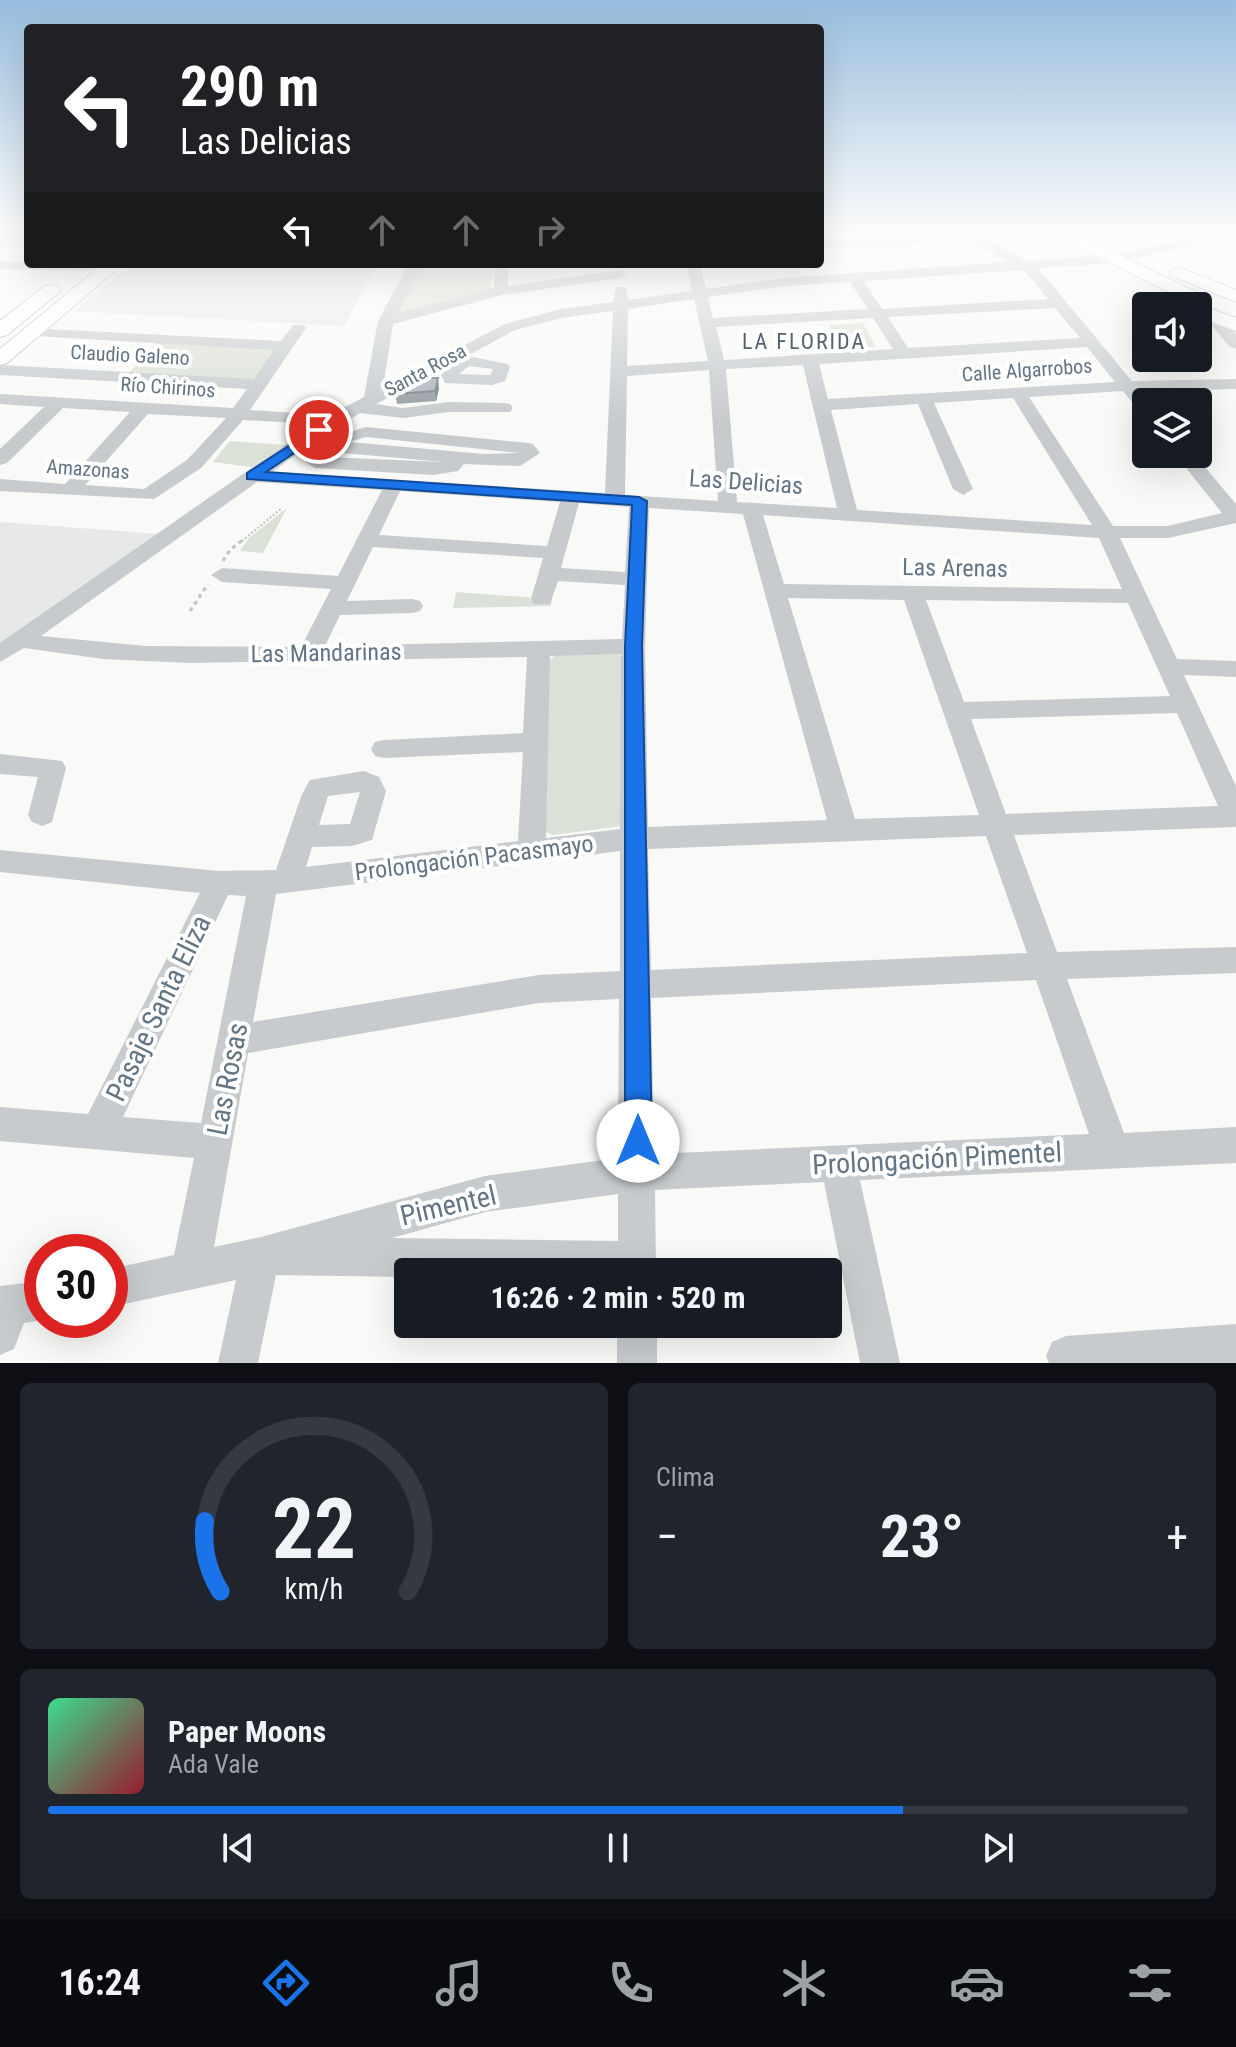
<!DOCTYPE html>
<html lang="es">
<meta charset="utf-8">
<style>
:root{--surface:#171b24;--page:#20242c;--text:#f1f3f6;--muted:#9ea1a6;--line:#363941;--accent:#1a73e8}
body{margin:0;font-family:"Roboto Condensed",sans-serif;background:var(--page);color:var(--text);height:100vh;display:flex;flex-direction:column;font-size:30px;white-space:nowrap}
*{box-sizing:border-box;margin:0}
p{font-size:26px;color:var(--muted)}
.icon{flex:none;width:44px;height:44px;fill:none;stroke:currentColor;stroke-width:2;stroke-linecap:round;stroke-linejoin:round}
.map{position:relative;height:1363px;overflow:hidden}
.details{display:flex;flex-direction:column;gap:20px;padding:20px;background:#0d0f14;flex:1}
.details>*{flex:none}
.hud{position:absolute;left:24px;top:24px;width:800px;height:244px;border-radius:8px;box-shadow:0 8px 32px #0002;background:#202124;color:#fff;overflow:hidden}
.buttons{position:absolute;left:1132px;top:292px;display:grid;gap:16px}
.buttons a{display:grid;place-items:center;width:80px;height:80px;border-radius:8px;background:var(--surface);box-shadow:0 8px 32px #0002;font-size:40px}
.speed{position:absolute;left:24px;top:1234px;display:flex;gap:16px;font-size:40px;font-weight:700;text-align:center}
.speed>*{display:grid;place-content:center;width:104px;height:104px;border-radius:50%;background:var(--surface);box-shadow:0 8px 32px #0002;line-height:1}
.speed .limit{border:12px solid #d22;background:#fff;color:#111}
.pin{position:absolute;display:grid;place-items:center;width:68px;height:68px;color:#fff;margin:-34px;border:4px solid #fff;border-radius:50%;box-shadow:0 2px 8px #0007}
.me{position:absolute;width:88px;margin:-44px;rotate:0deg;stroke-linejoin:round;filter:drop-shadow(0 0 6px #0008)}
.turn{display:flex;align-items:center;gap:28px;height:168px;padding:0 24px;font-size:36px}
.turn .icon{width:104px;height:104px;stroke-width:2.5}
.turn b{display:block;font-size:56px;line-height:68px}
.lanes{display:flex;align-items:center;height:76px;padding:0 24px;background:#0003;justify-content:center;gap:40px;direction:ltr}
.lanes .off{opacity:.35}
.big{font-size:60px;font-weight:700;line-height:1.1}
.details .card{flex:1;display:flex;flex-direction:column;justify-content:center;gap:12px;min-width:0;padding:0 28px;border-radius:12px;background:var(--page)}
.details .dial{align-items:center;gap:0}
.dial svg{height:208px;overflow:visible;fill:none;stroke:var(--line);stroke-width:7;stroke-linecap:round;text-anchor:middle}
.dial text{fill:var(--text);stroke:none}
.song{display:flex;align-items:center;gap:24px}
.cover{width:96px;height:96px;border-radius:12px;background:linear-gradient(135deg,hsl(150 70% 55%),hsl(350 70% 35%))}
.played{height:8px;border-radius:4px;background:linear-gradient(90deg,var(--accent) 75%,var(--line) 75%)}
.keys{display:flex;justify-content:space-around;direction:ltr}
.heat{display:flex;justify-content:space-between;align-items:center;font-size:44px;direction:ltr}
.details .tiles{flex:1;display:grid;gap:20px;grid-template-columns:1fr 1fr}
.card:last-child{grid-column:span 2}
.trip{position:absolute;left:394px;top:1258px;width:448px;height:80px;border-radius:8px;background:var(--surface);box-shadow:0 8px 32px #0002;font-weight:700;line-height:80px;text-align:center}
.menu{display:flex;height:128px;justify-content:space-around;align-items:center;background:#090b0e;color:var(--muted)}
.menu .icon{width:56px;height:56px}
.menu .current{color:var(--accent)}
.menu b{font-size:36px;color:var(--text)}
.map>svg:first-child{display:block}
.built{fill:#e7e8e8}
.green{fill:#dbe1d7}
.lines{fill:none;stroke-linecap:round;stroke-linejoin:round}
.canal{fill:#c1cbd0;fill-rule:evenodd}
.major-casing{stroke:#babec2;stroke-width:2}
.path-far1{stroke:#c0c3c5;stroke-width:2;stroke-dasharray:2 2;stroke-linecap:butt}
.path{stroke:#c0c3c5;stroke-width:3;stroke-dasharray:4 4;stroke-linecap:butt}
.minor{fill:#c7cbce;fill-rule:evenodd}
.major{fill:#fff;fill-rule:evenodd}
.wall{fill:#959da2}
.shaded-wall{fill:#797f84}
.building{fill:#adb6bc;stroke:#797f84;stroke-width:2}
.route{fill:#1a73e8;stroke:#114b97;stroke-width:2}
.labels{text-anchor:middle;stroke-width:8;stroke-linejoin:round;paint-order:stroke}
.far-street-label{font-size:20px;fill:#637483;stroke:#fff}
.far-neighbourhood-label{font-size:22px;letter-spacing:2px;fill:#55626e;stroke:#fff}
.street-label{font-size:24px;fill:#637483;stroke:#fff}
.near-street-label{font-size:28px;fill:#637483;stroke:#fff}
</style>
<div class="map">
<svg width="1236" height="1363" viewBox="0 0 1236 1363">
<rect width="100%" height="100%" fill="#f9f9f7"/>
<path class="built" d="M131 264H378L344 326 74 311Z
M0 522 159 534 0 645Z"/>
<path class="green" d="M419 264H494L490 293 396 314Z
M863 323 876 347 840 349 829 325Z
M158 341 278 348 254 381 129 373Z
M230 441 285 445 252 467 213 462Z
M287 508 263 553 240 551 249 538Z
M456 592 552 599 551 606 453 608Z
M618 654 622 656V826L553 835 544 831 548 662 555 655Z"/>
<g class="lines">
<path class="canal" d="M28 238V244L0 249V243Z"/>
<g class="major-casing">
<path id="major" d="M1049 232H1069L1201 294 1212 309 1236 318V331L1198 317V306H1191L1188 302Z
M103 264H123L7 363 0 365V349Z
M1178 267 1236 290V302L1172 276 1169 272Z
M51 285 57 286 60 290 57 294 7 335 0 337V321L45 286Z"/>
</g>
<path class="path-far1" d="M242 541 282 508"/>
<path class="path" d="M223 561 230 550 244 539
M190 611 208 584"/>
<path class="minor" d="M28 232V238L0 242V234Z
M956 232H971L1028 261 1114 255 1216 232H1236V235L1114 263 1038 268 1132 381 1236 379V389L1141 391 1150 402H1146V413L1140 412 1123 391 1029 397 1113 526H1168L1222 513 1175 454H1194L1236 504V523L1168 538H1120L1177 659 1236 661V677L1184 675 1236 786V827L1014 835 1057 952 1236 947V973L1067 979 1124 1133 1236 1127V1163L860 1180 900 1363H860L824 1182 655 1190 656 1272H408V1277L276 1275 258 1363H218L236 1280 110 1307V1269L174 1255 194 1158 0 1141V1107L88 1114 200 893 0 872V850L219 871 276 870 302 794 310 780 364 771 379 777 386 791 372 840 352 846 312 847 306 867 518 841 523 752 384 758 375 756 371 749 375 742 384 740 523 733 527 657 189 663 103 659 24 648 0 662V643L315 424 243 420 201 468 154 499 0 491V479L65 484 130 412 63 408 7 463 0 465V449L44 407 0 404V394L233 408 247 389 0 375V365L254 379 274 350 34 336 26 331 29 328 281 341 293 325H303L306 328 250 410 330 415 364 397 378 321 409 264H423L398 313 494 288V264H508V286L620 270 627 274 620 278 502 295 393 324 383 387 505 324 561 309 613 302 616 287H626L628 300 692 291 686 264H700L706 289 784 278 1009 262ZM1024 270 1048 299 882 309 864 281ZM850 282 868 309 713 318 708 297 784 286ZM694 299 708 361 627 366 628 309ZM1055 308 1080 338 908 348 888 317ZM613 311 605 493 272 472 308 446 313 448 305 458 306 462 315 468 433 475 458 471 464 464 520 466 540 453 533 444 527 443 366 427 325 440 319 438 360 413 403 418 449 412H510L513 408 510 404 504 403 449 402 403 408 376 404 451 365 441 375 445 383 492 385 505 381 510 367 508 364 467 356 515 330 561 318ZM873 318 893 349 724 360 716 327ZM1087 347 1115 382 828 399 819 364ZM803 365 837 508 737 502 726 369ZM469 366 493 369 490 375 459 374ZM709 370 718 501 625 495 627 376ZM1013 398 1092 525 857 510 831 410 918 404 953 489 963 495 973 489 934 403ZM148 414 226 418 187 460 144 489 85 485ZM366 437 519 453 484 454 349 442ZM329 452H330L445 462 324 457ZM257 482 382 490 338 576 222 568 211 575 222 582 331 589 301 647 146 646 41 636ZM400 491 560 502 547 546 379 535ZM579 503 629 507 625 572 561 568ZM649 508 743 514 827 820 648 827 645 646ZM763 515 1099 538 1122 589 784 584ZM373 547 543 558 531 599 534 604H550L558 581 625 585 622 639 325 646 340 615 412 613 420 611 423 606 420 601 412 599 347 601ZM788 598 904 600 979 815 855 819ZM926 600 1128 603 1170 696 964 702ZM621 654 620 829 546 838 550 656ZM1177 713 1218 806 1006 814 971 719ZM360 792 350 824 319 825 328 796ZM986 836 1027 953 651 970 648 849ZM620 851V971L539 975 253 1022 276 894ZM228 895 246 896 201 1123 123 1117ZM1036 980 1089 1134 654 1154 651 998ZM619 999 618 1158 485 1176 261 1237 214 1247 248 1053 539 1003ZM618 1194V1241L392 1238 485 1212Z
M921 237 926 238V244L820 246V238Z
M0 261 111 264 117 268 110 272 0 269Z
M1213 313 1218 315 1236 334V349L1230 347 1205 318Z
M0 754 62 761 66 768 52 822 42 826 32 822 28 815 38 777 0 774Z
M42 1281 43 1320 24 1323 14 1349 0 1355V1286Z
M617 1324H657V1363H617Z
M1236 1324V1363H1049L1046 1356 1052 1342 1066 1336Z"/>
<use href="#major" class="major"/>
</g>
<path class="wall" d="M439 388 436 401 397 404 395 394Z"/>
<path class="shaded-wall" d="M438 378 439 388 436 401 435 391Z"/>
<path class="building" d="M412 378H438L435 391 395 394Z"/>
<linearGradient id="sky" x2="0" y2="1"><stop stop-color="#98bdde"/><stop offset="0.55" stop-color="#fcfcfb"/><stop offset="1" stop-color="#fcfcfb" stop-opacity="0"/></linearGradient>
<rect width="1236" height="423" fill="url(#sky)"/>
<path class="route" d="M319 426 324 427V433L266 472 639 497 647 501 642 646 652 1141 648 1151 638 1155 629 1151 625 1141V646L632 505 247 479V473Z"/>
<g class="labels">
<g class="far-street-label">
<text transform="translate(130 355) rotate(3)" y="7">Claudio Galeno</text>
<text transform="translate(425 370) rotate(-28)" y="7">Santa Rosa</text>
<text transform="translate(1027 370) rotate(-4)" y="7">Calle Algarrobos</text>
<text transform="translate(168 387) rotate(4)" y="7">Río Chirinos</text>
<text transform="translate(88 469) rotate(4)" y="7">Amazonas</text>
</g>
<g class="far-neighbourhood-label">
<text x="804" y="349">LA FLORIDA</text>
</g>
<g class="street-label">
<text transform="translate(746 482) rotate(4)" y="8">Las Delicias</text>
<text transform="translate(955 568) rotate(1)" y="8">Las Arenas</text>
<text transform="translate(326 653) rotate(-1)" y="8">Las Mandarinas</text>
<text transform="translate(474 858) rotate(-7)" y="8">Prolongación Pacasmayo</text>
</g>
<g class="near-street-label">
<text transform="translate(158 1008) rotate(-64)" y="10">Pasaje Santa Eliza</text>
<text transform="translate(227 1079) rotate(-79)" y="10">Las Rosas</text>
<text transform="translate(937 1158) rotate(-3)" y="10">Prolongación Pimentel</text>
<text transform="translate(448 1205) rotate(-13)" y="10">Pimentel</text>
</g>
</g>
</svg>
<div class="buttons">
<a><svg class="icon" aria-label="sound" viewBox="0 0 24 24"><path d="M4 9h4l5-4v14l-5-4H4zM17 9q2 3 0 6"/></svg></a>
<a><svg class="icon" aria-label="layers" viewBox="0 0 24 24"><path d="M12 4l9 5-9 5-9-5zM3 14l9 5 9-5"/></svg></a>
</div>
<div class="speed"><div class="limit">30</div></div>
<div class="pin" style="left:319px;top:430px;background:#d93025"><svg class="icon" aria-label="arrive" viewBox="0 0 24 24"><path d="M6 21V4h12l-3 4 3 4H6"/></svg></div>
<svg class="me" style="left:638px;top:1141px" viewBox="-20 -20 40 40"><circle r="19" fill="#fff"/><path d="M0-13L10 11 0 6-10 11z" fill="#1a73e8"/></svg>
<div class="trip">16:26 · 2 min · 520 m</div>
<div class="hud">
<div class="turn"><svg class="icon" aria-label="left" viewBox="0 0 24 24"><path d="M17 20v-9H6M10 6l-5 5 5 5"/></svg><div><b>290 m</b>Las Delicias</div></div>
<div class="lanes"><svg class="icon" aria-label="left" viewBox="0 0 24 24"><path d="M17 20v-9H6M10 6l-5 5 5 5"/></svg><svg class="icon off" aria-label="ahead" viewBox="0 0 24 24"><path d="M12 20V5M6 11l6-6 6 6"/></svg><svg class="icon off" aria-label="ahead" viewBox="0 0 24 24"><path d="M12 20V5M6 11l6-6 6 6"/></svg><svg class="icon off" aria-label="right" viewBox="0 0 24 24"><path d="M7 20v-9h11M14 6l5 5-5 5"/></svg></div>
</div>
</div>
<section class="details">
<div class="tiles">
<div class="card dial"><svg viewBox="0 0 100 80">
<path d="M14 69A42 42 0 1 1 86 69"/>
<path d="M14 69A42 42 0 0 1 8 42" stroke="#1a73e8"/>
<text x="50" y="56" font-size="32" font-weight="700">22</text>
<text x="50" y="72" font-size="11">km/h</text>
</svg></div>
<div class="card"><p>Clima</p>
<div class="heat"><a>−</a><b class="big">23°</b><a>+</a></div>
</div>
<div class="card">
<div class="song"><i class="cover"></i><div><b>Paper Moons</b><p>Ada Vale</p></div></div>
<div class="played"></div>
<div class="keys"><svg class="icon" aria-label="previous" viewBox="0 0 24 24"><path d="M18 5L8 12l10 7zM5 5v14"/></svg><svg class="icon" aria-label="pause" viewBox="0 0 24 24"><path d="M8 5v14M16 5v14"/></svg><svg class="icon" aria-label="next" viewBox="0 0 24 24"><path d="M6 5l10 7-10 7zM19 5v14"/></svg></div>
</div>
</div>
</section>
<nav class="menu">
<b>16:24</b>
<svg class="icon current" aria-label="directions" viewBox="0 0 24 24"><path d="M12 3l9 9-9 9-9-9zM9 14v-3h6M13 9l2 2-2 2"/></svg>
<svg class="icon" aria-label="music" viewBox="0 0 24 24"><path d="M9 18V5l10-2v13"/><circle cx="6" cy="18" r="3"/><circle cx="16" cy="16" r="3"/></svg>
<svg class="icon" aria-label="phone" viewBox="0 0 24 24"><path d="M5 4h4l2 5-3 2q2 4 5 5l2-3 5 2v4C11 20 4 13 5 4z"/></svg>
<svg class="icon" aria-label="climate" viewBox="0 0 24 24"><path d="M12 3v18M4 7l16 10M4 17L20 7"/></svg>
<svg class="icon" aria-label="car" viewBox="0 0 24 24"><path d="M5 17H2v-5l4-1 3-4h7l3 4 3 1v5h-3M9 17h6M6 11h13"/><circle cx="7" cy="17" r="2"/><circle cx="17" cy="17" r="2"/></svg>
<svg class="icon" aria-label="filters" viewBox="0 0 24 24"><path d="M4 7h16M4 17h16"/><circle cx="9" cy="7" r="2"/><circle cx="15" cy="17" r="2"/></svg>
</nav>
